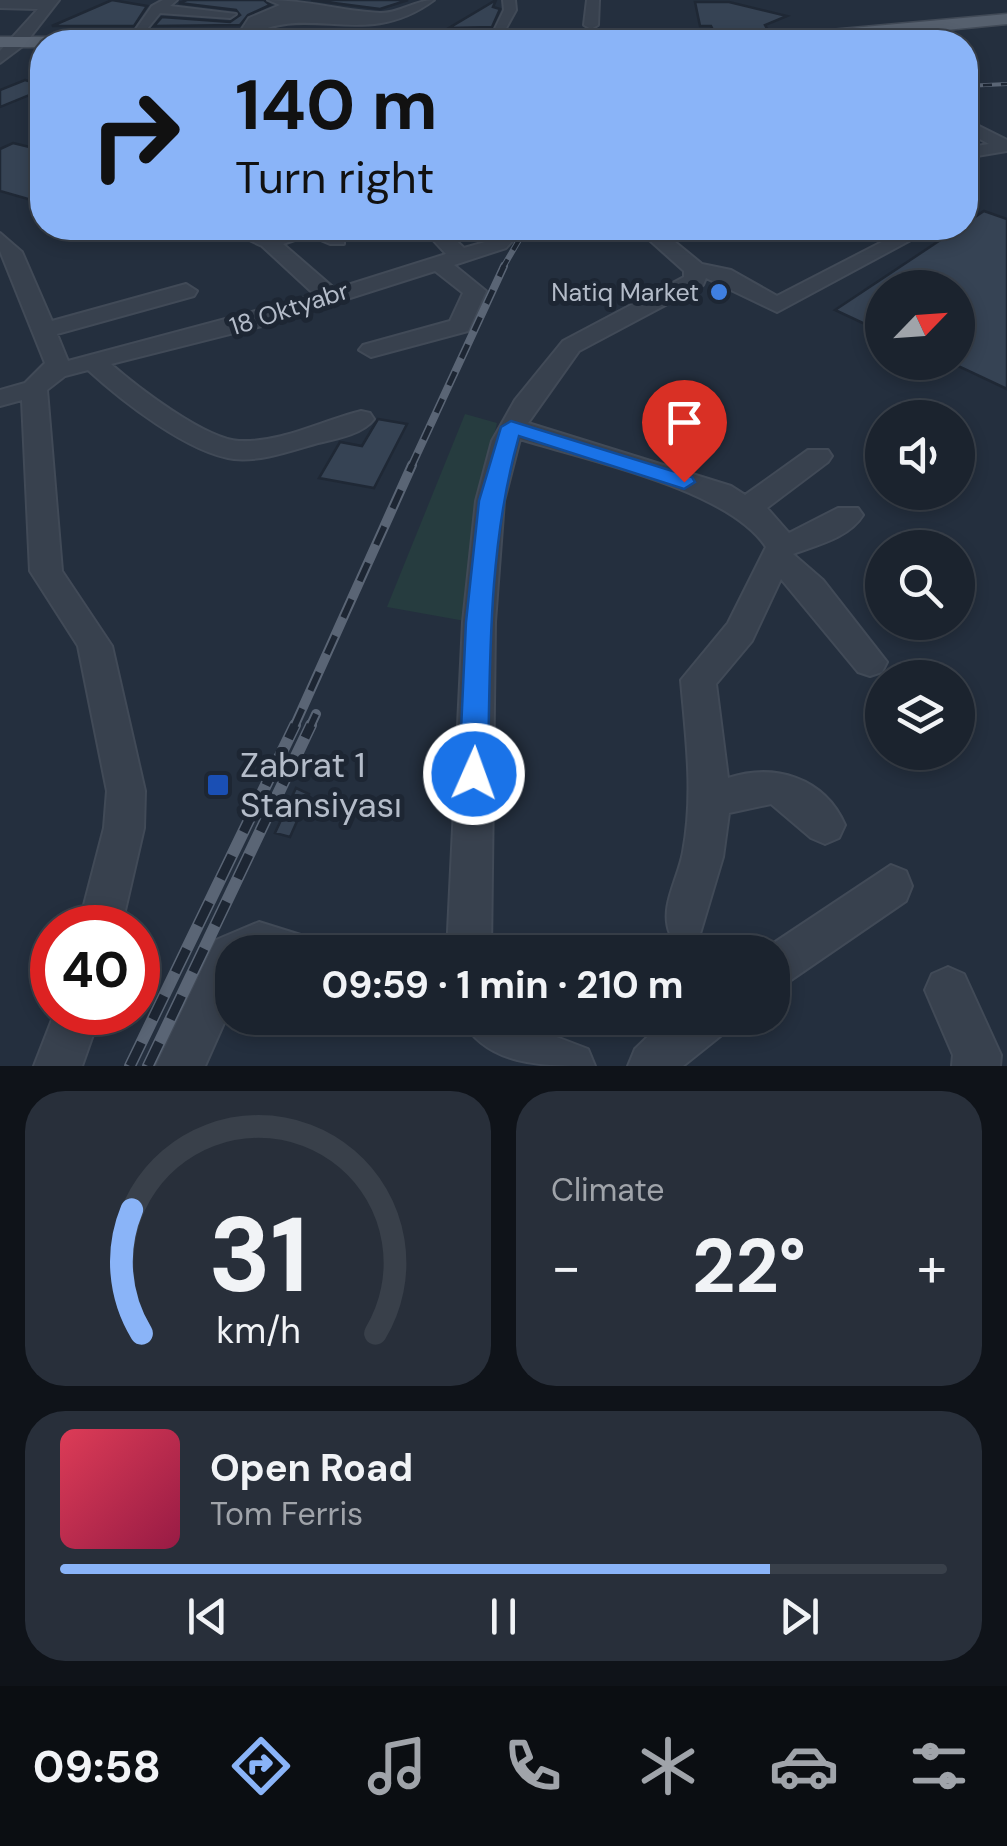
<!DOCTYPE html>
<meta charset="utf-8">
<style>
:root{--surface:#1b232e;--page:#282f3a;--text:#f1f3f6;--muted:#a0a4aa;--line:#39404a;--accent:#8ab4f8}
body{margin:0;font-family:"DM Sans",sans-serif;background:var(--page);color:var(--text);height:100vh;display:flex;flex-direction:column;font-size:38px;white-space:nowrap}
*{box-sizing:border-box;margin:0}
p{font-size:32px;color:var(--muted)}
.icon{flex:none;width:55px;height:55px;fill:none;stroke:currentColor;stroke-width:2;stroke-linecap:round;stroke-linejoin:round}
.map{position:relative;height:1066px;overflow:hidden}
.details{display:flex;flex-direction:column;gap:25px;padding:25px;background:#0f1319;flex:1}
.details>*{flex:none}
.hud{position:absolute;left:30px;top:30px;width:948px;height:210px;border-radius:40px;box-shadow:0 5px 15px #0003,0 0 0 2px var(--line);background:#8ab4f8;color:#111;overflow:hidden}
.needle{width:65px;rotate:65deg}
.fabs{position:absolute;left:865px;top:270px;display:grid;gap:20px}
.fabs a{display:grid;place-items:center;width:110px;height:110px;border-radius:50%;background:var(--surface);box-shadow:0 5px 15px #0003,0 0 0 2px var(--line);font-size:50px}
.speed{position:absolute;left:30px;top:905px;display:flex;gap:20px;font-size:50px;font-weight:700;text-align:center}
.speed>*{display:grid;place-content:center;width:130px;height:130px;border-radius:50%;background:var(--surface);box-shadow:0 5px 15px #0003,0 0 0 2px var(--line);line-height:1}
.speed .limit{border:15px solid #d22;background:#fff;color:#111}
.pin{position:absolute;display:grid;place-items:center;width:85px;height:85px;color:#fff;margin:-102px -42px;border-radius:50% 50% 50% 0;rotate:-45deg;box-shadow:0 0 10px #0007}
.pin .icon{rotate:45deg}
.me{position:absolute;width:110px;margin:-55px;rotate:2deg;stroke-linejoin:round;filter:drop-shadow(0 0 8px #0008)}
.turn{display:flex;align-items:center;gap:35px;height:210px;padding:0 40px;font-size:45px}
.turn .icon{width:130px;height:130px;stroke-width:2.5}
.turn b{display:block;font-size:70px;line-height:85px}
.big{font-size:75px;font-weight:700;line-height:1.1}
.details .card{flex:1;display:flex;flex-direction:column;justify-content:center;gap:15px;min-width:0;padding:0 35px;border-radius:40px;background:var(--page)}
.details .dial{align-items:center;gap:0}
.dial svg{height:260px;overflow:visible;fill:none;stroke:var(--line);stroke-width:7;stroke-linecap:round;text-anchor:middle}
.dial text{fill:var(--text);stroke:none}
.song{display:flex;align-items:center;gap:30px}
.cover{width:120px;height:120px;border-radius:15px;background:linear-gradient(135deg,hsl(350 70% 55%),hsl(340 70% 35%))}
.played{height:10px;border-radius:5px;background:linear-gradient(90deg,var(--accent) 80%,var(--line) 80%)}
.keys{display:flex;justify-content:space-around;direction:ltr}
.heat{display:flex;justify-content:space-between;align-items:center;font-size:55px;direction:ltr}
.details .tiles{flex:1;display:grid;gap:25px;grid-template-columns:1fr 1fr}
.card:last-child{grid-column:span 2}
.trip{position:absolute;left:215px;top:935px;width:575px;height:100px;border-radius:40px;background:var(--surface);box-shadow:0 5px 15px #0003,0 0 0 2px var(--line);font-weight:700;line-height:100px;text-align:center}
.tab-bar{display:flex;height:160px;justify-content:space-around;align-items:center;background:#0b0e12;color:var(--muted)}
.tab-bar .icon{width:70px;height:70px}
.tab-bar .current{color:var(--accent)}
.tab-bar b{font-size:45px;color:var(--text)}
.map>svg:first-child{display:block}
.green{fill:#263c3f}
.building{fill:#364354;stroke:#1f2835;stroke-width:2.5}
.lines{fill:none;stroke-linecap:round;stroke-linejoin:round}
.minor-casing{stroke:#414a57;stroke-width:4}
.major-casing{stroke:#414a57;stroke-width:3}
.minor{fill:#38414e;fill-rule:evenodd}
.major{fill:#56606e;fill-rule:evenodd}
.rail-far4-casing{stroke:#5a6575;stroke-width:4}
.rail-far3-casing{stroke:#5a6575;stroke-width:6}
.rail-far2-casing{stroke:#5a6575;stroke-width:8}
.rail-far1-casing{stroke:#5a6575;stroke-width:10}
.rail-casing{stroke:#5a6575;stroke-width:12}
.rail-far4{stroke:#1d2633;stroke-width:2.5;stroke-dasharray:9;stroke-linecap:butt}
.rail-far3{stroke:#1d2633;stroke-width:4;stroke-dasharray:11;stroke-linecap:butt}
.rail-far2{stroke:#1d2633;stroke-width:5;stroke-dasharray:15;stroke-linecap:butt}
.rail-far1{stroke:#1d2633;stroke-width:6;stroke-dasharray:20;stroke-linecap:butt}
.rail{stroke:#1d2633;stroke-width:9;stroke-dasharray:26;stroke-linecap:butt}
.route{fill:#1a73e8;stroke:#114b97;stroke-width:2.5}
.shop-dot{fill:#3f7fe0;stroke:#1d2633;stroke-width:4}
.transit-dot{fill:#1a4fb4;stroke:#1d2633;stroke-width:4}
.labels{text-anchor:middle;stroke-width:10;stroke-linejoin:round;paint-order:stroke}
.far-poi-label{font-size:25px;fill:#b4bcc9;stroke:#1d2633;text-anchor:end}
.far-street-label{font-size:25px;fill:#b4bcc9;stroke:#1d2633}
.near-poi-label{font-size:35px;fill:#b4bcc9;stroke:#1d2633;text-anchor:start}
</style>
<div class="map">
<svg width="1007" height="1066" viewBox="0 0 1007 1066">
<rect width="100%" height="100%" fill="#242f3e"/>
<path class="green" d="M465 414 497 423 476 511 465 621 387 607Z"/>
<path class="building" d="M112 0 147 6 134 26H52Z
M187 0H264L270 5 248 15 240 25 154 26 162 17 230 22 240 15 236 10 179 3Z
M311 0H408L380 9Z
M496 0 493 7 500 9 492 27 449 28Z
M695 2H729L787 16 765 25 769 32H714L711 26H700Z
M25 80 42 85V90L0 107V90Z
M13 143 42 150V203L0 191V149Z
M984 211 1007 219V389L958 366V288H882V332L835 310Z
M378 419 407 424 374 488 319 478 340 442 362 446Z
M296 788 309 794 290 837 275 833Z"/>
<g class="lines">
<g class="minor-casing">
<path id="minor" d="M0 0H59L24 45 0 63V51L38 9 0 8Z
M163 0H177L170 6 236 14 230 18 160 13 139 39H129L152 6Z
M268 0C306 0 342 11 380 13 398 14 415 0 434 0 364 52 307 0 246 38H236L249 18 280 5Z
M503 0H515L516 10 499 41H489L504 10Z
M587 0H599L598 25 591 29 584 25Z
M965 119 1007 140V151L965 158V148L989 144 965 131Z
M224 228H250L270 235C296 226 318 224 344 236V244H330L309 235 283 244 335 289 446 254 422 228H443L464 248 492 240 503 228H524L506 248 454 265 486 291 468 331 371 357 359 350 363 345 450 321 463 293 435 271 262 326 111 364C137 387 205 439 239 441 281 443 321 421 361 411L370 413 374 419C363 434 336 439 318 443 293 450 261 462 234 459 188 453 122 401 88 370L65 376 47 390 62 571 112 646 145 791 144 828 121 928H78L104 828 107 791 78 646 30 571 22 400 0 406V390L25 383 45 363 0 251V233L22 252 52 321 186 284 197 291 194 296 57 334 68 361 315 295 262 246Z
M636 228H658L702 264 731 270 777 296 909 228H933L777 312 706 278 703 285 579 351 528 423 731 486 745 495 808 450H828L832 456 828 462 767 508 789 533 838 508H858L863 515C849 538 817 545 793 554L823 580 887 662 882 672 870 676 858 672 781 579 752 641 716 684 728 778C774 763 824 777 845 825L839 838 825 844 811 838 771 804 729 813 723 857 700 934 685 940 670 934C659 907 678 880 683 852 694 794 686 738 681 680L728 623 766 547C728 489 587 460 520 439L504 501 495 622 491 952H447L463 622 476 501 492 441 515 400 563 341 684 277V271Z
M891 865 906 871 912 886 906 901 772 993V952H760Z
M259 922 307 937 314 952H232V1005L205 1066H156L216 940Z
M948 967 964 974 1001 1055 1000 1066H952L953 1055 925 990 932 974Z
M55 1012H101L82 1066H34Z
M461 1018H520L533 1028 588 1049 595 1066C542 1066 486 1066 461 1018Z
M667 1018H730L723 1034 683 1066H628L635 1049Z"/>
</g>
<g class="major-casing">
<path id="major" d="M1007 14V24L824 42H42V47H0V37L764 36Z"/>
</g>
<use href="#minor" class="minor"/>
<use href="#major" class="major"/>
<g class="rail-far4-casing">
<path id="rail-far4" d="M965 86 1007 84"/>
</g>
<g class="rail-far3-casing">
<path id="rail-far3" d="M502 269 526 228"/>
</g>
<g class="rail-far2-casing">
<path id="rail-far2" d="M411 467 504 266"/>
</g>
<g class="rail-far1-casing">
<path id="rail-far1" d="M294 727 412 465
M310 727 316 714"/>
</g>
<g class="rail-casing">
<path id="rail" d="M130 1066 295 725
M148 1066 311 725"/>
</g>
<use href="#rail-far4" class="rail-far4"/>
<use href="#rail-far3" class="rail-far3"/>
<use href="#rail-far2" class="rail-far2"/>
<use href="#rail-far1" class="rail-far1"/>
<use href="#rail" class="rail"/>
</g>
<path class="route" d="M511 421 692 477 695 482 684 489 519 436C488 546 490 660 488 774L484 783 474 787 464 783 459 774 466 622 479 501 501 427Z"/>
<circle class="shop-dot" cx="719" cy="292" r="10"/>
<rect class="transit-dot" x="206" y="773" width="24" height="24" rx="5"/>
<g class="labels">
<g class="far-poi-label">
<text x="699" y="301">Natiq Market</text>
</g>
<g class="far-street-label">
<text transform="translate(289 308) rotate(-18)" y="9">18 Oktyabr</text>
</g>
<g class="near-poi-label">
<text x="240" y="777">Zabrat 1<tspan x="240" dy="40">Stansiyası</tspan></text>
</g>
</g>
</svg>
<div class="fabs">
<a><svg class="needle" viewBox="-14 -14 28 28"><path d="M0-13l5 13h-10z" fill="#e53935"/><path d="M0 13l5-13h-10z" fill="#a0a4aa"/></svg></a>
<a><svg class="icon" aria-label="sound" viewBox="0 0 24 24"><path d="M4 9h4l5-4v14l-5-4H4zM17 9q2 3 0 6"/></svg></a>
<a><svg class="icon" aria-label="search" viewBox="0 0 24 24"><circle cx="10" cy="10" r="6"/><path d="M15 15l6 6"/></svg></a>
<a><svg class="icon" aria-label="layers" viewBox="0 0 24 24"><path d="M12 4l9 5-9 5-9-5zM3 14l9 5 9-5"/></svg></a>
</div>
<div class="speed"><div class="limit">40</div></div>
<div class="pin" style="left:684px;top:482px;background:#d93025"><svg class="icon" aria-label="arrive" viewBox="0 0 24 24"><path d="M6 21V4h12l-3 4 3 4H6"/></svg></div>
<svg class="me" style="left:474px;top:774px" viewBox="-20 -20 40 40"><circle r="17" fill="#1a73e8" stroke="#fff" stroke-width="3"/><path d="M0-11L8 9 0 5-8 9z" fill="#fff"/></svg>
<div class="trip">09:59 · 1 min · 210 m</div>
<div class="hud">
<div class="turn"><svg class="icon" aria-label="right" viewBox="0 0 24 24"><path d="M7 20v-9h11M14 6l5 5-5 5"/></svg><div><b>140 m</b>Turn right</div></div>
</div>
</div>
<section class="details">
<div class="tiles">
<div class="card dial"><svg viewBox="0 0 100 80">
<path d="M14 69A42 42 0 1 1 86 69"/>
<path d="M14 69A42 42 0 0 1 11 31" stroke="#8ab4f8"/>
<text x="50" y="56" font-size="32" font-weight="700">31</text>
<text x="50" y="72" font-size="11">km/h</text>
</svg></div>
<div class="card"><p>Climate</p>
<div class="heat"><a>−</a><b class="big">22°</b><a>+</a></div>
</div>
<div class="card">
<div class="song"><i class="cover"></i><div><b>Open Road</b><p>Tom Ferris</p></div></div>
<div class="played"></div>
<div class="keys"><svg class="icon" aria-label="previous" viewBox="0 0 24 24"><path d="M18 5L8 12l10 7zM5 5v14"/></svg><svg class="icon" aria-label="pause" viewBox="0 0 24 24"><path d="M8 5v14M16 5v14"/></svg><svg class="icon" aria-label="next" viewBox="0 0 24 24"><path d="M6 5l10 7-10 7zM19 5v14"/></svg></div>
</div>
</div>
</section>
<nav class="tab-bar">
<b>09:58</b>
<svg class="icon current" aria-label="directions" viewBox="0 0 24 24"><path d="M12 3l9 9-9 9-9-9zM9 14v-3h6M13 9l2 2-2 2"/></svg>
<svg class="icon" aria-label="music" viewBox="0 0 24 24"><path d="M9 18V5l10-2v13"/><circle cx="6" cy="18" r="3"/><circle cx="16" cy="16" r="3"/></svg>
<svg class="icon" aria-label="phone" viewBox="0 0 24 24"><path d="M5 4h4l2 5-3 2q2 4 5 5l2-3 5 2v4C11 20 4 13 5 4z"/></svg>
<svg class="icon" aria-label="climate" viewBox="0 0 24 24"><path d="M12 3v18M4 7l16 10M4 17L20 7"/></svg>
<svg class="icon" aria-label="car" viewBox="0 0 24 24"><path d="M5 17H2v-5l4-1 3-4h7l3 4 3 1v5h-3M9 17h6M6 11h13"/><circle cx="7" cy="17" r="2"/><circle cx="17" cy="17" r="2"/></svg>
<svg class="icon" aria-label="filters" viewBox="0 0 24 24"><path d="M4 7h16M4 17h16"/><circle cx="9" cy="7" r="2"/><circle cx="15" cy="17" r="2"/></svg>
</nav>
